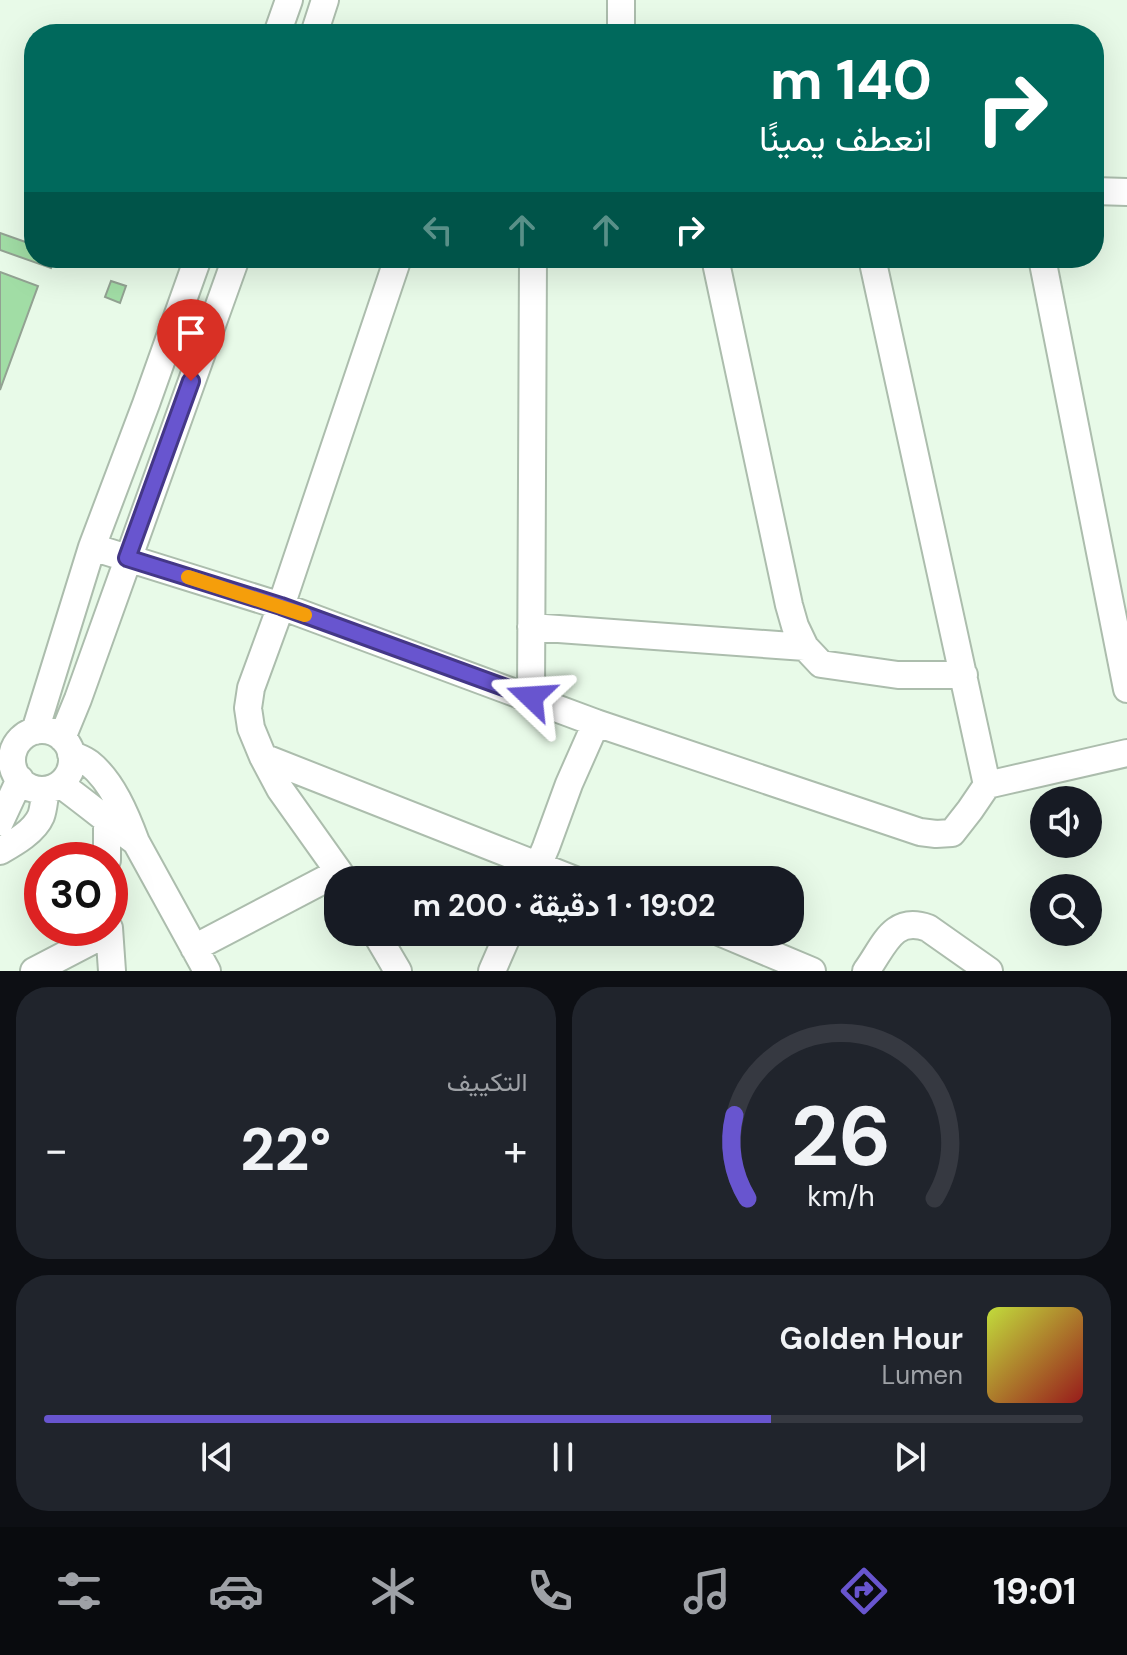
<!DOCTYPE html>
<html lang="ar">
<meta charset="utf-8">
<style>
:root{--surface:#171b24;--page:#20242c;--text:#f1f3f6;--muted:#9ea1a6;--line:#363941;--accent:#6855cf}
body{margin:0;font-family:"DM Sans",Vazirmatn,sans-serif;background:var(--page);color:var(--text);direction:rtl;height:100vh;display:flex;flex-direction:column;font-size:30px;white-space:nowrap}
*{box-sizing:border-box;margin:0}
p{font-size:26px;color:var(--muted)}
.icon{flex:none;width:44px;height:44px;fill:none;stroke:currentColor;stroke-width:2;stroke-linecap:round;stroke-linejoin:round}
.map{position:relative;height:971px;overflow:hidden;direction:ltr}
.details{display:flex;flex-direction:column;gap:16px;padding:16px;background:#0d0f14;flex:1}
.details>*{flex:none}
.guide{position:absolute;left:24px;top:24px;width:1080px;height:244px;border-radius:32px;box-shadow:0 8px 32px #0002;direction:rtl;background:#00695c;color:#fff;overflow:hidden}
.buttons{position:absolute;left:1030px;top:786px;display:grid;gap:16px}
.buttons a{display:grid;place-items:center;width:72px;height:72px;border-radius:50%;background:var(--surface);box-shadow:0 8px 32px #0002;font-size:40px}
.speed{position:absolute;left:24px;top:842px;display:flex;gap:16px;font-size:40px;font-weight:700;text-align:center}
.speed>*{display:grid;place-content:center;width:104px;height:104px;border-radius:50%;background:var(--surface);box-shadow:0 8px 32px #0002;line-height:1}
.speed .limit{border:12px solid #d22;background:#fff;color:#111}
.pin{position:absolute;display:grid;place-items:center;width:68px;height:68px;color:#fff;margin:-82px -34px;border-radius:50% 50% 50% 0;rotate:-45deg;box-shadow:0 0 8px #0007}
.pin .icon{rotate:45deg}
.me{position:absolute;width:88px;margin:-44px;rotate:290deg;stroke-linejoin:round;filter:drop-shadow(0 0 6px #0008)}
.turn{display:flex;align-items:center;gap:28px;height:168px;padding:0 40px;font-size:36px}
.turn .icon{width:104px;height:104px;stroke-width:2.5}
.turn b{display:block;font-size:56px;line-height:68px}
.lanes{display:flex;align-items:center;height:76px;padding:0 40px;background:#0003;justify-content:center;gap:40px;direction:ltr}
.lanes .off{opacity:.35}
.big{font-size:60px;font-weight:700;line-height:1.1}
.details .card{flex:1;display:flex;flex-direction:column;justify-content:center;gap:12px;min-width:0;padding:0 28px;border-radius:32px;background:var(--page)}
.details .dial{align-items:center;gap:0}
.dial svg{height:208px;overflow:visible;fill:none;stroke:var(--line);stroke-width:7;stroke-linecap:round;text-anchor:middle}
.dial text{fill:var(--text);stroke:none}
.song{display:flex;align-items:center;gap:24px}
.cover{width:96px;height:96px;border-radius:12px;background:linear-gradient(135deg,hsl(70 70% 55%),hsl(0 70% 35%))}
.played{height:8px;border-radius:4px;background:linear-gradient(90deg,var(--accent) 70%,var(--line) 70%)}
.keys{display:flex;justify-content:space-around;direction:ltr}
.heat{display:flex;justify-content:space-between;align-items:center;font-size:44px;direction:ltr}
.details .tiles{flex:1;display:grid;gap:16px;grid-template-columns:1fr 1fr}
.card:last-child{grid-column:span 2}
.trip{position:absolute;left:324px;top:866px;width:480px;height:80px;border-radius:32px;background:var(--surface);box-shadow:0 8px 32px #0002;font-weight:700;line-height:80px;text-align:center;direction:rtl}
.tabs{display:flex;height:128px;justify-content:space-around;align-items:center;background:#090b0e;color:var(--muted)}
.tabs .icon{width:56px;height:56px}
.tabs .on{color:var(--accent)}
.tabs b{font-size:36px;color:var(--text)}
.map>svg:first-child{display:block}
.building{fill:#a1dda5;stroke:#92a292;stroke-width:2}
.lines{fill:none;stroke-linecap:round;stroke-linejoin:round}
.minor-casing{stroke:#acbdad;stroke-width:30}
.minor{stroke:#fff;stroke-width:26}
.route-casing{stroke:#443787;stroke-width:20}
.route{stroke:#6855cf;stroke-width:14}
.slow{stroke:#f59e0b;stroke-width:14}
</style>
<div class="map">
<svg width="1127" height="971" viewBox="0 0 1127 971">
<rect width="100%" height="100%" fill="#e8fae8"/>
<path class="building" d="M0 233 34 245V258H54L51 268 0 250Z
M0 272 38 286 0 390Z
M111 281 126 286 120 303 105 297Z"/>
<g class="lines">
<g class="minor-casing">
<path id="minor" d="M277 34 289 0
M314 34 325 0
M621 34V0
M1094 191 1127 192
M715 258 789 605 795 626 805 647 821 664 898 675H964
M872 258 987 785
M1042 258 1127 689
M92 547 281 606 596 723 920 832 936 834 952 833 970 810 987 785 1127 753
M531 627 805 647
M531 697 533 258
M12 760a30 30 0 1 1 60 0a30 30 0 1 1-60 0Z
M35 731 92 547 146 404 198 258
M62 738 78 699 236 258
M71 754C77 757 84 759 89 763 112 781 126 815 136 842L207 971
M263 757 575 880
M60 784C86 803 110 823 136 842
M107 821V860
M0 822 20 779
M0 851C14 843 34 832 41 816 44 808 44 798 46 790
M339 872 280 789 263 757 251 728 248 708 251 688 281 606 398 258
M532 880 546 847 569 784 596 723
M109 928 112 971
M375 932 398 971
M719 932 812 971
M194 948 339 872 344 880
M34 971 109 932
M492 971 509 932
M866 971C884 947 892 915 928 928L989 971"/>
</g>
<use href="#minor" class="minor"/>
</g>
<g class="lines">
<g class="route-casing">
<path id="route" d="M191 381 127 558 281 606 531 697"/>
</g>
<use href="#route" class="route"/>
<path class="slow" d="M188 577 305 615"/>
</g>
</svg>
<div class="buttons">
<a><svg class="icon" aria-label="sound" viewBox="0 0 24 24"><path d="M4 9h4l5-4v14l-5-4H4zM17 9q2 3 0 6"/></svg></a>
<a><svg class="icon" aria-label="search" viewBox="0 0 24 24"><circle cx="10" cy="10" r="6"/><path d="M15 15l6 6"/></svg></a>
</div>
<div class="speed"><div class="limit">30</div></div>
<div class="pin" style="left:191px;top:381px;background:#d93025"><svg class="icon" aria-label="arrive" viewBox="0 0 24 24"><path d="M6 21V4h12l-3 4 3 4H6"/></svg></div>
<svg class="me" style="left:531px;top:697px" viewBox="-20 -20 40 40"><path d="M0-17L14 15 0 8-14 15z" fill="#6855cf" stroke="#fff" stroke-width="4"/></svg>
<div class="trip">19:02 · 1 دقيقة · 200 m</div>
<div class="guide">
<div class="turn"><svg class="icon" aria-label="right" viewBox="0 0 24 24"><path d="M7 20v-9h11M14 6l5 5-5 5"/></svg><div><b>140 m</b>انعطف يمينًا</div></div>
<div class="lanes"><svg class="icon off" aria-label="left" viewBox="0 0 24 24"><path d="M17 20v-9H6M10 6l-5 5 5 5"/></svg><svg class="icon off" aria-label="ahead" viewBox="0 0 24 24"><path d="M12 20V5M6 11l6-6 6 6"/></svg><svg class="icon off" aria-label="ahead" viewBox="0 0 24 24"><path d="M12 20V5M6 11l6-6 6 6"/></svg><svg class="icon" aria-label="right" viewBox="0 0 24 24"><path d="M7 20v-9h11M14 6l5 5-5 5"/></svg></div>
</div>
</div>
<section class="details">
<div class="tiles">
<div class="card dial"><svg viewBox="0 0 100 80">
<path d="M14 69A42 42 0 1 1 86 69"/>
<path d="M14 69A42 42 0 0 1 9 37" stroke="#6855cf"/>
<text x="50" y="56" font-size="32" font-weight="700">26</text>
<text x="50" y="72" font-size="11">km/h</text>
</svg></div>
<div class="card"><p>التكييف</p>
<div class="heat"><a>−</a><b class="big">22°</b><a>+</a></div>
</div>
<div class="card">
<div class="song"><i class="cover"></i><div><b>Golden Hour</b><p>Lumen</p></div></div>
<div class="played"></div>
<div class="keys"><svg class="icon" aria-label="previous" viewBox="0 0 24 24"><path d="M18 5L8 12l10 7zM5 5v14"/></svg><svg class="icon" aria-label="pause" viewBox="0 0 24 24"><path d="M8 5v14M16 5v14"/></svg><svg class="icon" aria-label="next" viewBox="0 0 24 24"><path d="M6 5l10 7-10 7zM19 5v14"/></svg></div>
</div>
</div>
</section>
<nav class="tabs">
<b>19:01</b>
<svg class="icon on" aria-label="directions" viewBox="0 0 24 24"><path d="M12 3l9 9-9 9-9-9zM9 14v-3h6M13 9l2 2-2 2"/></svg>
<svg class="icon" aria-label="music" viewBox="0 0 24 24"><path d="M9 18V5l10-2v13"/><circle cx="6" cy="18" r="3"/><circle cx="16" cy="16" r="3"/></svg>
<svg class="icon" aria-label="phone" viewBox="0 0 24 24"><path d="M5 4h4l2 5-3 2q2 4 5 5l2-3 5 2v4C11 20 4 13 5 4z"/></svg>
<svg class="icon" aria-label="climate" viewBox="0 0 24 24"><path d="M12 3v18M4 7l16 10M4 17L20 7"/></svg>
<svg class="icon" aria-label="car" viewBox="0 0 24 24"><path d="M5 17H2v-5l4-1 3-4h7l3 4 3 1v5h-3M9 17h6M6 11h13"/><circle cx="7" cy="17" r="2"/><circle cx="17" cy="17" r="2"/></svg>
<svg class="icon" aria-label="filters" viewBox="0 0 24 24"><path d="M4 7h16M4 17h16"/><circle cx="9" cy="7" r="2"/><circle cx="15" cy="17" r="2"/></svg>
</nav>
